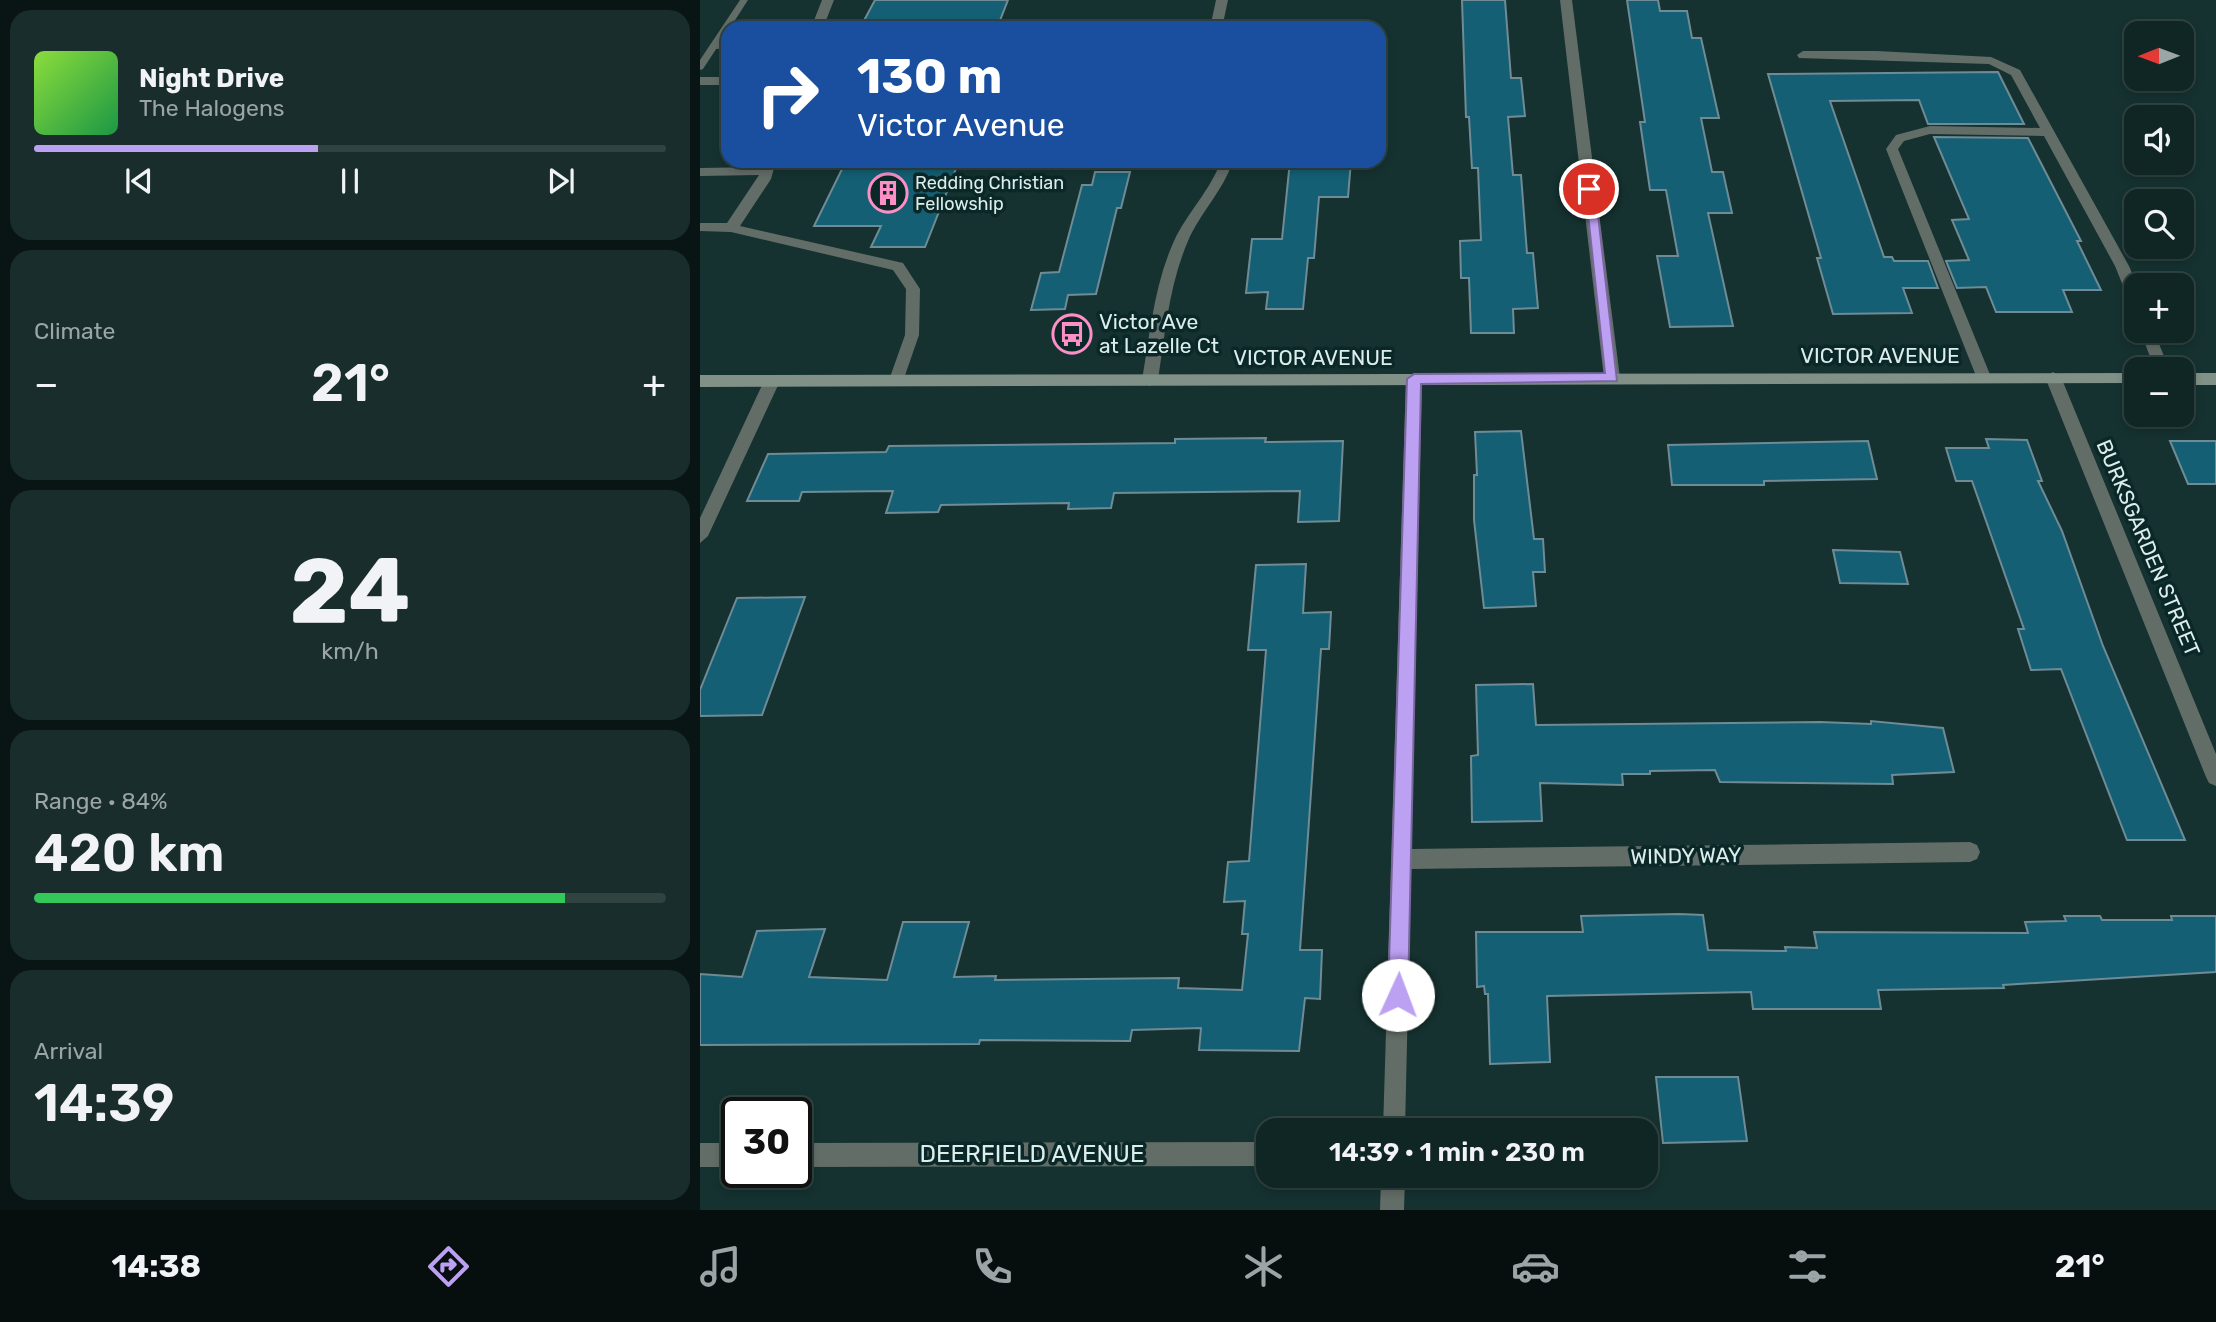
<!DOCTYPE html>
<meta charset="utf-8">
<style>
:root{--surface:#102624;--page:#192e2c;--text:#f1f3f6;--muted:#9ca5a6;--line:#304341;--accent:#bca0f2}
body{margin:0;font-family:Rubik,sans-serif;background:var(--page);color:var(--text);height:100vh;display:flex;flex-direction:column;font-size:26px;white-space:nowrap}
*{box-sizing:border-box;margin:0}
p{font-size:23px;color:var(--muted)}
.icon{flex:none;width:38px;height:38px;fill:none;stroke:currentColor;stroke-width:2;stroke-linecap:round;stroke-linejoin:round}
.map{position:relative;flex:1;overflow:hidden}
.sheet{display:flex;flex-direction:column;gap:10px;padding:10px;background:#091514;width:700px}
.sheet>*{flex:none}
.banner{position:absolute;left:21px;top:21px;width:665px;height:147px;border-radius:21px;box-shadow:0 4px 10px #0003,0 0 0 2px var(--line);background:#1a4fa0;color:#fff;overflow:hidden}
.needle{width:46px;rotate:269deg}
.controls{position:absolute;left:1424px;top:21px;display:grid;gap:14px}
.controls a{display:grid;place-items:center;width:70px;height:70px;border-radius:14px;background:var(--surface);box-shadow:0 4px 10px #0003,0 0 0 2px var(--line);font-size:35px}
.speed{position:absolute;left:21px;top:1097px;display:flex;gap:14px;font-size:35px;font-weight:700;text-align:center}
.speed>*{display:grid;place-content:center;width:91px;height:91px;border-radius:50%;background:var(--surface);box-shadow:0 4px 10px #0003,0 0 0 2px var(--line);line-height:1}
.speed .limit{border:4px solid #111;border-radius:10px;background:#fff;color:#111}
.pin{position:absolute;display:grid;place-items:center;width:60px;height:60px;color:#fff;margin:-30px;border:4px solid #fff;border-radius:50%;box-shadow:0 2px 7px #0007}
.me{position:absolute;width:77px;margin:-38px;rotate:2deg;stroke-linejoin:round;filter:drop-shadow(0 0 5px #0008)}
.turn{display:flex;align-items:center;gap:24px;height:147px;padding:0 21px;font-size:32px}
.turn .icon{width:91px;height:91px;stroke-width:2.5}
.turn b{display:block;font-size:49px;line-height:60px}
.big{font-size:52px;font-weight:600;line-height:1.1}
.sheet .card{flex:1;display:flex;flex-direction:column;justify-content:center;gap:10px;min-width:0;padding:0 24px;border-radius:21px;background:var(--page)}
.sheet .dial{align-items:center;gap:0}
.dial b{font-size:91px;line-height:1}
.song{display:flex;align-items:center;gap:21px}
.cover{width:84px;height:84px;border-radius:10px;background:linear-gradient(135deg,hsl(90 70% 55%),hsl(140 70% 35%))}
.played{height:7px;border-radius:4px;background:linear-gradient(90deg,var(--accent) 45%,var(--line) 45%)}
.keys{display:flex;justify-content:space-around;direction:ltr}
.heat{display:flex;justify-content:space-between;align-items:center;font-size:38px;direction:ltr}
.charge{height:10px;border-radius:5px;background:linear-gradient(90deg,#34c759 84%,var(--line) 0)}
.trip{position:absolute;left:556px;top:1118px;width:402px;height:70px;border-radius:21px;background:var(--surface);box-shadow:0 4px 10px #0003,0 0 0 2px var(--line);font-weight:600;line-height:70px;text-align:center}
.menu{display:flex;height:112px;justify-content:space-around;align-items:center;background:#060f0e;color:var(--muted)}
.menu .icon{width:49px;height:49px}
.menu .current{color:var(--accent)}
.menu b{font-size:32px;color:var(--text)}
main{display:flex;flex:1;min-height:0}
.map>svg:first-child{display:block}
.building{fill:#145f74;stroke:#6f8b95;stroke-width:2}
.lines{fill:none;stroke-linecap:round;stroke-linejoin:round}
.lane{fill:#636d67;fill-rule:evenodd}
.street{fill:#636d67;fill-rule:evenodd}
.secondary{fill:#819187;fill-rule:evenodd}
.route{fill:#bca0f2;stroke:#7a689d;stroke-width:2}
.labels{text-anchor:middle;stroke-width:7;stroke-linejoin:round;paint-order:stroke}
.far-poi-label{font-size:18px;fill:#ddedec;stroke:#0a2827;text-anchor:start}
.poi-label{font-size:21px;fill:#ddedec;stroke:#0a2827;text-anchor:start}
.street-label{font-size:21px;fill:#ddedec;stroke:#0a2827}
.near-street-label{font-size:24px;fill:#ddedec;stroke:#0a2827}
</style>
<main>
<section class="sheet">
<div class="card">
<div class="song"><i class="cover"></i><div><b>Night Drive</b><p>The Halogens</p></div></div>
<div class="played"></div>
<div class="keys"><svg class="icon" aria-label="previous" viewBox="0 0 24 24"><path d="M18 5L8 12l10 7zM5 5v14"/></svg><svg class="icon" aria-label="pause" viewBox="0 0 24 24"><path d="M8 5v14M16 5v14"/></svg><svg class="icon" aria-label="next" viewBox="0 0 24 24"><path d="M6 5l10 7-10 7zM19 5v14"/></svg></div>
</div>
<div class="card"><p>Climate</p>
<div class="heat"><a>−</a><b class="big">21°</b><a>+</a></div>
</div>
<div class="card dial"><b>24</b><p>km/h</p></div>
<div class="card"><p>Range · 84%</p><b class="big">420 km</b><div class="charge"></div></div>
<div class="card"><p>Arrival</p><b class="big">14:39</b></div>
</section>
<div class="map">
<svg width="1516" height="1210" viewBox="0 0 1516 1210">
<rect width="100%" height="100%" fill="#153230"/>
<path class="building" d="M175 0H308L297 28H160Z
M762 0H805L811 78H821L825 116 808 117 813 175H821L827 253H833L838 308 813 309 814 333H771L769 278H761L760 241 781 240 778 168H772L769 117H766Z
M927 0H958L960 11H987L992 38H1001L1019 118H1001L1012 172H1023L1032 213H1008L1033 326 970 327 957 256H978L966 190H950L940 122H945Z
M1298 72 1324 124H1228L1219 100 1130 101 1184 257H1192L1194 261H1228L1238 288H1203L1212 313 1133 314 1117 258H1121L1068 74Z
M1234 137 1328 138 1381 241H1377L1401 290H1363L1372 312H1296L1286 287 1257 288 1246 261 1269 260 1252 220 1269 219Z
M146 161H259L225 247H171L181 226H114Z
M590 161H651L648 197H619L614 258H608L603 309H566L568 292 546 293 552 239H582Z
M395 172H430L421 208H417L396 294 368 295 365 309 331 310 341 273 359 272 382 185H392Z
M821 431 834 539H843L845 572H833L836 606 784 608 774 520V475H777L775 432Z
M566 438 565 442 643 441 639 521 598 522 600 491 414 493 411 508 368 509 369 503 241 505 238 512 186 513 193 491 102 492 99 501H47L68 454 186 452 189 446 475 443V439Z
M1286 439 1327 440 1342 481H1338L1362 531 1403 646 1485 840H1427L1361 669 1331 670 1318 629H1324L1272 481H1256L1246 448H1289Z
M1168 441 1177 479 1064 481V485H972L968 445Z
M1470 441H1516V484H1488Z
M1133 550 1200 552 1208 584 1140 583Z
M606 564 603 613 631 612 629 649H621L600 950H622L620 999 605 998 599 1051 499 1050 501 1028 432 1030 430 1041 280 1040 279 1044 0 1045V974L42 977 57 931 125 929 109 977 187 980 203 922H269L254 977 296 976 295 980 479 978 478 988 542 990 548 934H542L545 901 524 902 528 862 549 861 566 650H548L556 565Z
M105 597 62 715 0 716V690L37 598Z
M833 684 836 725 1120 722 1171 724V721L1243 728 1254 772 1192 775 1193 784 1020 782 1015 770 950 771V774H922L923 785 840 783 842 821 772 822 771 756 778 755 776 685Z
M979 914 1003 915 1008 950 1086 951 1085 947 1117 948 1114 932 1328 933 1325 922 1366 921 1364 916H1400L1402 920H1472L1471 916H1516V972L1303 985 1304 988 1178 990 1181 1009H1053L1051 992 847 996 850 1062 790 1064 788 994H785L784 986 777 987 776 932H883L881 916Z
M956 1077H1038L1047 1141 963 1143Z"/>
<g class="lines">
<path class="lane" d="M40 0H48L30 28H28V31L3 69 0 70V60Z"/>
<path class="street" d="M122 0H134L123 28H111Z
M516 0H528L522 28H510Z
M860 0H872L920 378 912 383 904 378Z
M28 40V48L16 49 10 45Z
M1103 51H1177L1291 57 1320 70 1429 266 1437 285V308L1430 303 1415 266 1344 136 1230 134 1204 141 1198 149 1291 377 1283 382 1278 381 1186 149 1196 135 1230 126 1340 128 1311 75 1289 64 1099 58 1097 55Z
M0 77H28V85H0Z
M64 161H76L71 179 40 226 203 263 220 289 219 335 202 384 197 386 189 380 205 335 206 289 193 270 31 232 0 231V223H27L59 175 0 176V168L62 167Z
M521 161H533C523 191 500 213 488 241 469 285 465 334 458 380L450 386 445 384 442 380C450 334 454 285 474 241 487 213 510 191 521 161Z
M1440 331H1454L1469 369H1455Z
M1353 372 1361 377 1516 754V786L1509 783 1506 777 1345 377Z
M714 373 722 379 711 849 1270 842 1277 845 1280 852 1277 859 1270 862 711 869 705 1130H683L706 379Z
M72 375 80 381 8 536 0 543V518L64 381Z
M569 1142V1166L96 1167V1143Z
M0 1143H37V1167H0Z
M681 1176H705L704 1210H680Z"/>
<path class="secondary" d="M1437 373V383L0 387V375Z
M1482 373H1516V385H1482Z"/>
</g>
<path class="route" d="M885 186 895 189 917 381 721 384 708 995 705 1002 698 1005 691 1002 688 995 707 379 714 374 905 373Z"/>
<defs>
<g id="building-ring" transform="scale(2.0125)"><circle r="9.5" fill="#0a2827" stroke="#fb8fc6" stroke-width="1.5"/><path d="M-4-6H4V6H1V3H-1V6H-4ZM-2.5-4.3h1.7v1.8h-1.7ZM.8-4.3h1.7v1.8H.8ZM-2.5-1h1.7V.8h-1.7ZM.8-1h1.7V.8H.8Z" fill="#fb8fc6"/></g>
<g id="bus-ring" transform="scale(2.0125)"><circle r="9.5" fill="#0a2827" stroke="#fb8fc6" stroke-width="1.5"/><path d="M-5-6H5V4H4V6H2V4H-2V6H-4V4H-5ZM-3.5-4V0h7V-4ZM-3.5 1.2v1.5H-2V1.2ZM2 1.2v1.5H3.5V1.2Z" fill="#fb8fc6"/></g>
</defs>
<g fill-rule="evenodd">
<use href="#building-ring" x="188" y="193"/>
<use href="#bus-ring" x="372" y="334"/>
</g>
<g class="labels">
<g class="far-poi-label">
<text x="215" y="189">Redding Christian<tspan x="215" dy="21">Fellowship</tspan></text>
</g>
<g class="poi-label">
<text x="399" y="329">Victor Ave<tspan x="399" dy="24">at Lazelle Ct</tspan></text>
</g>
<g class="street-label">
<text x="1180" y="363">VICTOR AVENUE</text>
<text x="613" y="365">VICTOR AVENUE</text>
<text transform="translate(1448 548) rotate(67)" y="7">BURKSGARDEN STREET</text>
<text transform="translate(986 856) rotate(-1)" y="7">WINDY WAY</text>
</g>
<g class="near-street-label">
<text x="332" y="1162">DEERFIELD AVENUE</text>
</g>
</g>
</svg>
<div class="controls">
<a><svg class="needle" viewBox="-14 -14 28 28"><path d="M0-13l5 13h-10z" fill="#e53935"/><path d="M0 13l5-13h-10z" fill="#9ca5a6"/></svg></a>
<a><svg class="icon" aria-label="sound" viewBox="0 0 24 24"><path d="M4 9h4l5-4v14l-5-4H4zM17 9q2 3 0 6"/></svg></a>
<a><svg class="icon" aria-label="search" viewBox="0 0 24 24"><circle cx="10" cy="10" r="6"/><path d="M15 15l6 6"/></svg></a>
<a>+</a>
<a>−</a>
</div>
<div class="speed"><div class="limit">30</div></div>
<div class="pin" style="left:889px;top:189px;background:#d93025"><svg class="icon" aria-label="arrive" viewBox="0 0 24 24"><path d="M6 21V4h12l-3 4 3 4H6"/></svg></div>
<svg class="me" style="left:698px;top:995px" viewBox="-20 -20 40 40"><circle r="19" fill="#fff"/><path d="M0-13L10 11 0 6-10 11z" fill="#bca0f2"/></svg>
<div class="trip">14:39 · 1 min · 230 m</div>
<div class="banner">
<div class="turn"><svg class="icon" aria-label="right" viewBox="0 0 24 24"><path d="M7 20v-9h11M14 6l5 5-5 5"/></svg><div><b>130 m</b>Victor Avenue</div></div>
</div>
</div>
</main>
<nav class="menu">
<b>14:38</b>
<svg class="icon current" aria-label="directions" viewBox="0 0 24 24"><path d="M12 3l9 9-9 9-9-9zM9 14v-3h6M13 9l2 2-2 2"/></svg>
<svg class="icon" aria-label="music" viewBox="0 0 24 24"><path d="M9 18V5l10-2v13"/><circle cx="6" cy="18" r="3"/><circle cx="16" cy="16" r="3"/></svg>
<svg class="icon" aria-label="phone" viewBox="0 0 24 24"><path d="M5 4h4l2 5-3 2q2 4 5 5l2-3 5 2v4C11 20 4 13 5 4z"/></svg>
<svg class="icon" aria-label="climate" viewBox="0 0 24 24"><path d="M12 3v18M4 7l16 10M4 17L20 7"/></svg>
<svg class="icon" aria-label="car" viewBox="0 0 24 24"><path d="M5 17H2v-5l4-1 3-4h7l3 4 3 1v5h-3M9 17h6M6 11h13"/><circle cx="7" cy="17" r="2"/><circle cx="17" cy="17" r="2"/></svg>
<svg class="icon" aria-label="filters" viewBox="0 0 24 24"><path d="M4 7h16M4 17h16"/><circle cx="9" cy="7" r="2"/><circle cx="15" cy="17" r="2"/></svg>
<b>21°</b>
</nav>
